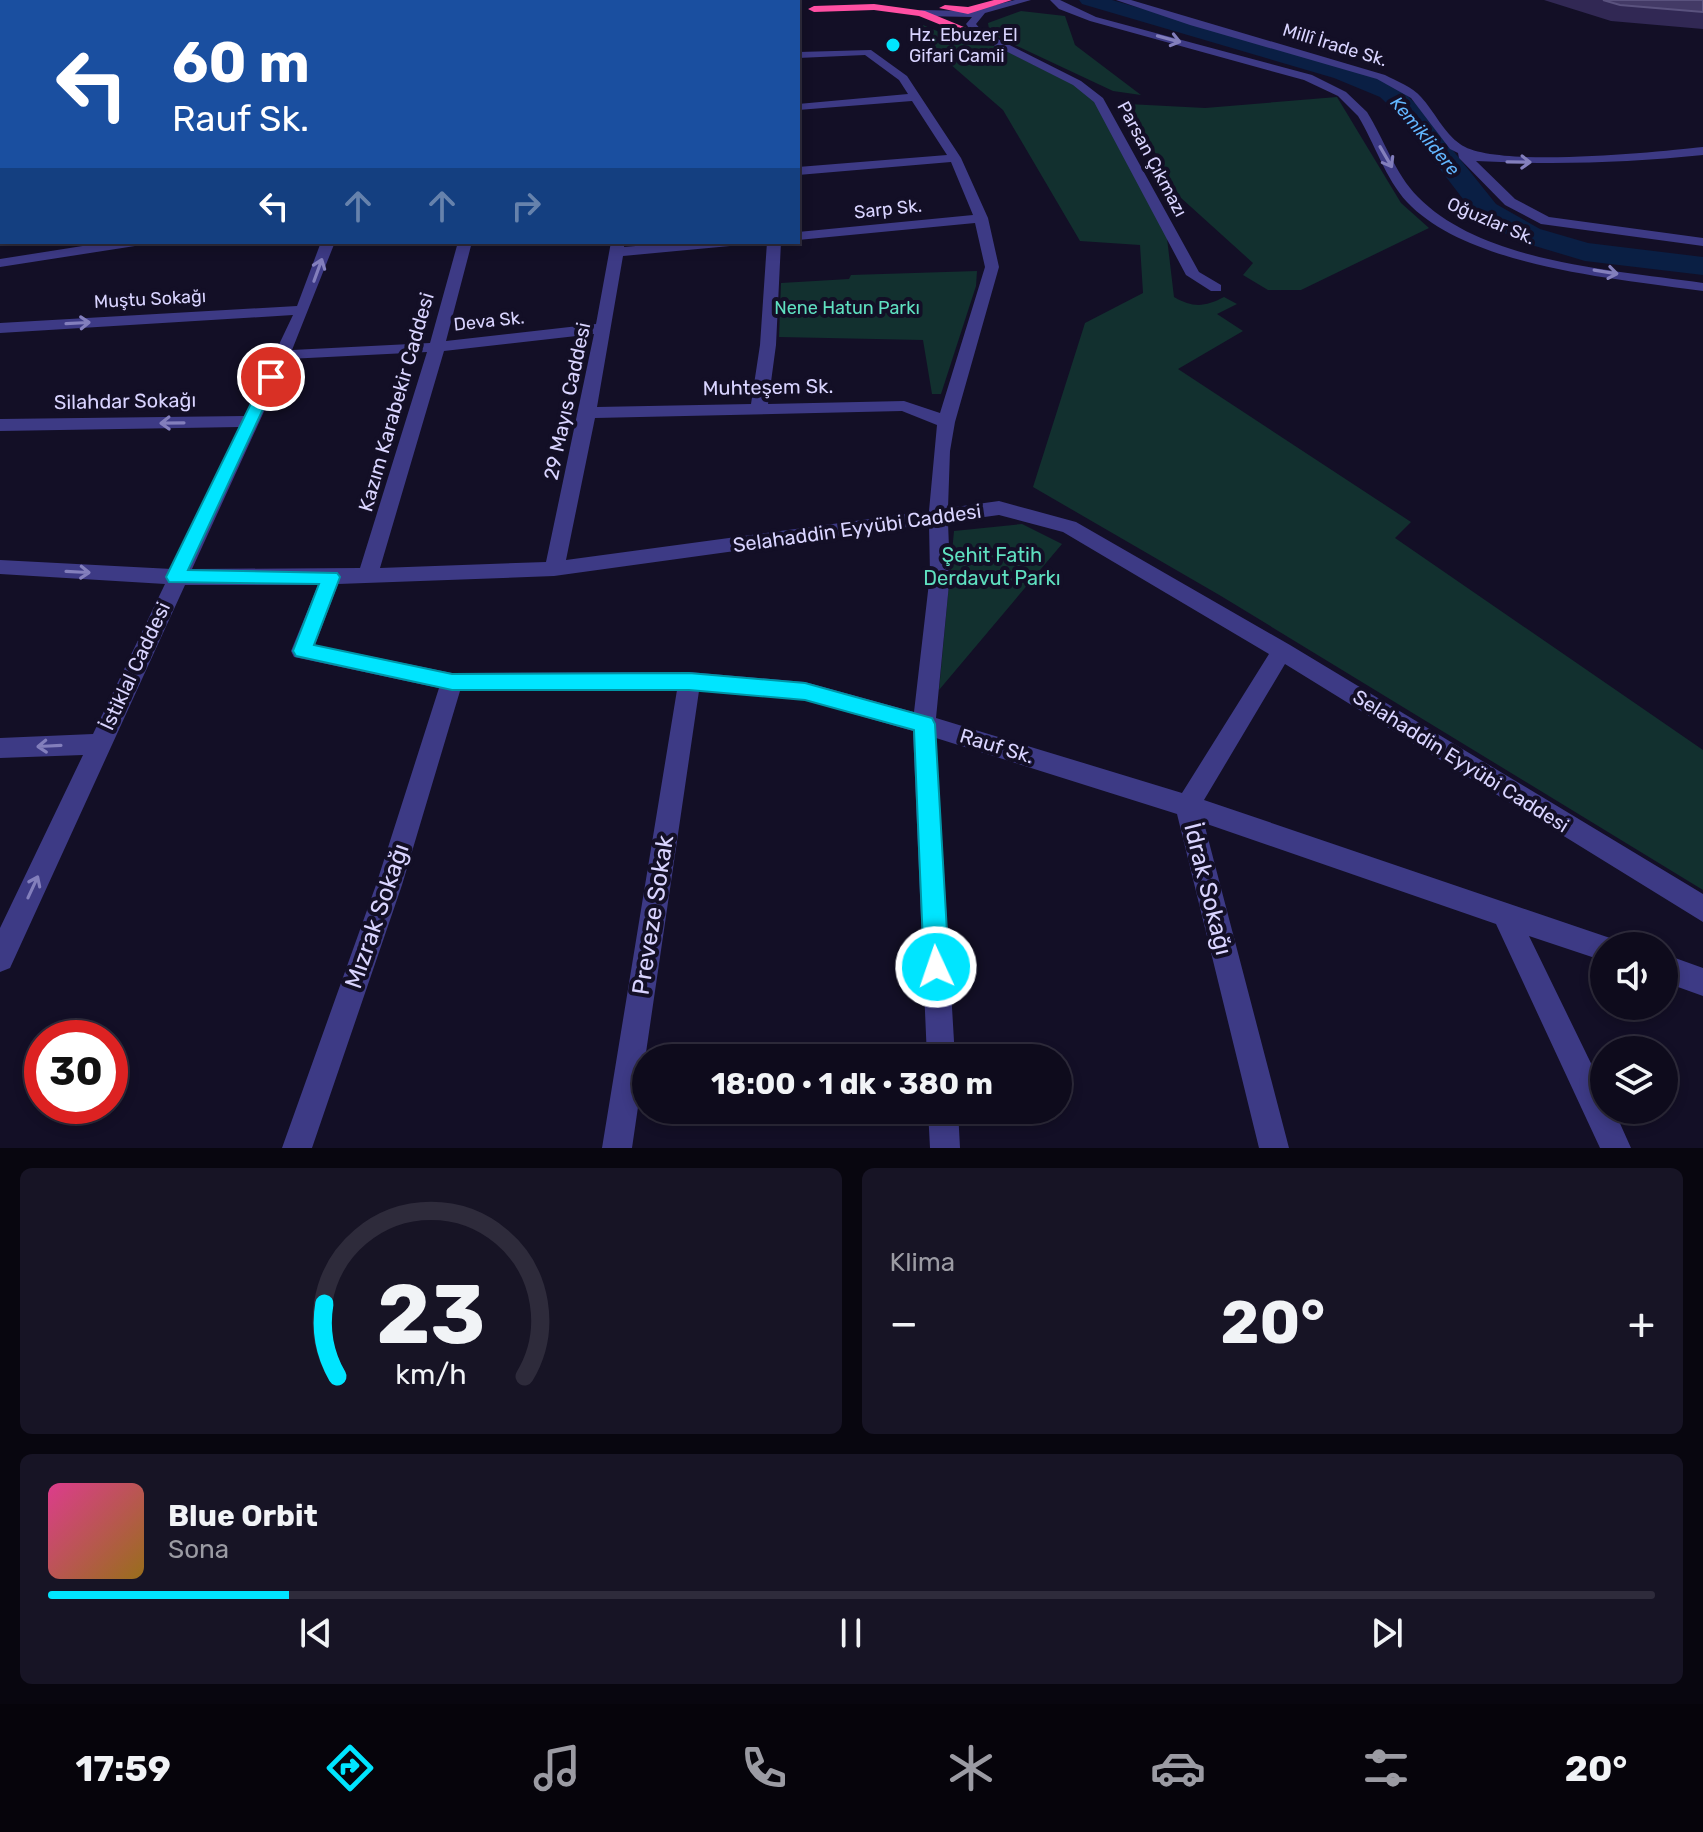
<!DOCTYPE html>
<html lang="tr">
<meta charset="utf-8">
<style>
:root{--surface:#0e0b1c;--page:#171425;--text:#f1f3f6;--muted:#9b9ba3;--line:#2e2b3b;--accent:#00e5ff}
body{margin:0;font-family:Rubik,sans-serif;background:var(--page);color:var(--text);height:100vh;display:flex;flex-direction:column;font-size:30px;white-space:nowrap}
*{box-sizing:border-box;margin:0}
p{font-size:26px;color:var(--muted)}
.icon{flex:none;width:44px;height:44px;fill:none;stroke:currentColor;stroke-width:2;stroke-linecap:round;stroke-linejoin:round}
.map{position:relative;height:1148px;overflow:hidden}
.side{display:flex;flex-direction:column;gap:20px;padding:20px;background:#08060f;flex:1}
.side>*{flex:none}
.hud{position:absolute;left:0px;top:0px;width:800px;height:244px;box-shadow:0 4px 12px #0003,0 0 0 2px var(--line);background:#1a4fa0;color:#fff;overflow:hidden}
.fabs{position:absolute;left:1590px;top:932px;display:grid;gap:16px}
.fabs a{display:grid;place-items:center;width:88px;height:88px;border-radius:50%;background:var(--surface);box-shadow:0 4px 12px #0003,0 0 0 2px var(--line);font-size:40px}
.speed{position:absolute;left:24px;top:1020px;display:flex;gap:16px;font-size:40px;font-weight:700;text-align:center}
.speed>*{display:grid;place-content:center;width:104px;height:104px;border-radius:50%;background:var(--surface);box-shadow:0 4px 12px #0003,0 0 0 2px var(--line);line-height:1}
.speed .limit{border:12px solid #d22;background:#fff;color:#111}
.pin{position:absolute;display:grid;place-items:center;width:68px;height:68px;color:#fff;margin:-34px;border:4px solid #fff;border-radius:50%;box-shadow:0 2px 8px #0007}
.me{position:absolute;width:88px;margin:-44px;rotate:357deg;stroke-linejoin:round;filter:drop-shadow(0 0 6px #0008)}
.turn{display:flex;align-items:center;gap:28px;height:168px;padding:0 40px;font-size:36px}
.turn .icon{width:104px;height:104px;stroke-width:2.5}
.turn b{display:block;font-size:56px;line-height:68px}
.lanes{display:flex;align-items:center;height:76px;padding:0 40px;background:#0003;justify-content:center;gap:40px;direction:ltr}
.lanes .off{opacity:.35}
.big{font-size:60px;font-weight:700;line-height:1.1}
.side .widget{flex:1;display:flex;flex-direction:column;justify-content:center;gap:12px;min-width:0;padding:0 28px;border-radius:12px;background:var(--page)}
.side .dial{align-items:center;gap:0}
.dial svg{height:208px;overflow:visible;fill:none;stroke:var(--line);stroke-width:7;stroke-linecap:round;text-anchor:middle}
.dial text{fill:var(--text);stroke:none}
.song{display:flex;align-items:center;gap:24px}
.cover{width:96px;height:96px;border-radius:12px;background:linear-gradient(135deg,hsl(330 70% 55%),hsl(40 70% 35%))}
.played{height:8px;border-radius:4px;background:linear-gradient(90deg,var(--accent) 15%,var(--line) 15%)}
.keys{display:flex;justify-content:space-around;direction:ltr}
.heat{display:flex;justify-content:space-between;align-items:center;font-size:44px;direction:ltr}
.side .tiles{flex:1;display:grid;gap:20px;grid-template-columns:1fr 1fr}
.widget:last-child{grid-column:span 2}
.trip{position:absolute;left:632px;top:1044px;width:440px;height:80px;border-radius:40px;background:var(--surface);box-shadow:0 4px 12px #0003,0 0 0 2px var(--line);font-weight:700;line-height:80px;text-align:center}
.tabs{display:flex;height:128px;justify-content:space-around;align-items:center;background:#06040b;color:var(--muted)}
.tabs .icon{width:56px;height:56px}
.tabs .current{color:var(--accent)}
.tabs b{font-size:36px;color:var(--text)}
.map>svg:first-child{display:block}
.green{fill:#12302f}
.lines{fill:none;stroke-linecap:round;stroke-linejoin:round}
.river{fill:#0a1f44;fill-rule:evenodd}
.minor{fill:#3d3a85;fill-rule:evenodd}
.major{fill:#c25bff;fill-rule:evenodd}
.highway{fill:#ff4fa3;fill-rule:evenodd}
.wall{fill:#312854}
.building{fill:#433a66;stroke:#5a527e;stroke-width:2}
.oneway{stroke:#837fbc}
.route{fill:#00e5ff;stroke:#0095a6;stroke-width:2}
.poi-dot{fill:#00e5ff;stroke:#130f26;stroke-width:3}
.labels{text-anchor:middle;stroke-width:8;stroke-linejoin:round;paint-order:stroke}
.far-poi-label{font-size:18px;fill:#d9d4ff;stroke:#130f26;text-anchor:start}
.far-street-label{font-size:18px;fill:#d9d4ff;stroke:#130f26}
.far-water-label{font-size:18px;font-style:italic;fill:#62b6ff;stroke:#130f26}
.far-park-label{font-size:18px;fill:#5fe0c0;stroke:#130f26}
.street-label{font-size:20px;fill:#d9d4ff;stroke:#130f26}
.park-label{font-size:20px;fill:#5fe0c0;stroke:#130f26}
.near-street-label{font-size:24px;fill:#d9d4ff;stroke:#130f26}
</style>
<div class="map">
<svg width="1703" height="1148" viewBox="0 0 1703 1148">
<rect width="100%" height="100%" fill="#130f26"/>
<path class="green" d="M1021 11 1065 16 1075 45 1141 95 1113 91 998 37 989 29 988 23Z
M923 25 970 45 996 46 1079 87 1096 99 1167 238 1174 297C1193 308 1205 307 1224 297L1237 304 1217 314 1243 331 1178 369 1411 522 1395 538 1703 750V890L1221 596 1033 487 1085 323 1143 293 1140 245 1080 241 1003 110 919 37 926 33 916 26Z
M1337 97 1401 203 1429 228 1301 290H1268L1243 275 1253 263 1180 197 1128 104 1205 108Z
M977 271 976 286 941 394H932L923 340 779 337 781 283 849 279 851 275Z
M1022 524 1062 544 939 690 954 531Z"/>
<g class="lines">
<path class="river" d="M1079 0H1112L1350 68 1398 87 1415 103 1496 204 1540 229 1588 243 1703 257V275L1585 261 1518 241 1476 216 1397 113 1380 97 1334 78 1082 4Z"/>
<path class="minor" d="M76 0H86L75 2Z
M140 0H150L139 2Z
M221 0H231L220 2Z
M302 0H312V2H302Z
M1015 0H1031L985 13 976 24 982 31 1081 81 1103 98 1199 272 1221 285V291H1211L1186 275 1094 102 1073 85 974 35 966 24 972 17 921 16 916 13 921 10 971 11Z
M1050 0H1060L1096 17 1312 75 1346 92 1367 112C1384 139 1395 174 1418 197 1483 263 1615 270 1703 283V291C1618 279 1468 267 1407 202 1385 178 1375 144 1358 116L1338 96 1304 80 1090 21 1059 9Z
M1116 0H1131L1385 75C1396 81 1413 87 1421 97 1434 111 1444 133 1460 144 1493 169 1657 152 1703 147V155C1627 163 1552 165 1476 161L1515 199 1549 217 1703 238V246L1541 224 1505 205 1459 158 1458 153 1450 149 1411 98 1377 79 1190 25Z
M0 3H2V9H0Z
M871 50 907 76 961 158 988 218 999 267 955 422 950 451 948 508 999 501 1076 522 1290 645 1703 894V922L1285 664 1204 800 1613 939 1617 946H1604V961L1529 936 1604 1090V1110H1614L1631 1148H1600L1496 924 1204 823 1289 1148H1259L1177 814 936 738 955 1058H927L913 731 805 700 699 691 632 1148H602L677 690 460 691 402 885 312 1148H282L376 885 439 688 294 657 291 651 318 585H185L10 968 0 972V928L83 755 0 758V738L93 734 165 584 0 574V560L172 569 240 427 0 431V419L245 416 293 315 0 333V323L297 306 321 242H335L292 350 430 343 458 242H472L446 341 596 324 611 242H625L624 247 683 242H737L730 246 623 256 597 407 751 404 760 345 767 242H781L776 345 768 404 904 401 940 413 985 267 975 223 798 240V232L973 215 951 162 798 175V167L947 155 912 101 798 110V104L908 94 899 80 865 55 798 58V52ZM594 334 546 562 380 568 444 351ZM427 352 360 568 192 569 288 359ZM902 411 937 425 929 511 566 560 595 418ZM999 515 1063 532 1269 654 1182 793 936 718 950 574 948 522ZM929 524 930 574 914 712 805 682 689 672 452 673 315 645 338 584 554 576Z
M0 57H2V64H0Z
M0 75H2V81H0Z
M0 228H2L0 237Z
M108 242H142L135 246 0 267V259Z
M1664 954 1703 968V996L1664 982Z
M928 1110H958L960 1148H930Z"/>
<path class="major" d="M2 171V179L0 180V172Z"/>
<path class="highway" d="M994 0H1012L968 14 939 8 945 5 968 7Z
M874 4 925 11 993 39 983 42 919 16 874 10 814 12 808 9 814 6Z
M0 134H2V142H0Z"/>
</g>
<path class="wall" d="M1544 0H1703V29L1611 21Z"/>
<path class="building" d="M1603 0H1703V12L1620 5Z"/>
<defs><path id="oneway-shaft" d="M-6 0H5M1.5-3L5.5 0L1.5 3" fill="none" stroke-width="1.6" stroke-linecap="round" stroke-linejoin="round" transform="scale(2)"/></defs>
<g class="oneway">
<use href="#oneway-shaft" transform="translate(1169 39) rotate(15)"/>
<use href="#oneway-shaft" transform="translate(1386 157) rotate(60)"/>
<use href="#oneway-shaft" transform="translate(1519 162) rotate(1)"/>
<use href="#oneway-shaft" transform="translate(318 270) rotate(-70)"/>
<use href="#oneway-shaft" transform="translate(1606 272) rotate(9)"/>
<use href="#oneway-shaft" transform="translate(78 323) rotate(-3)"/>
<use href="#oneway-shaft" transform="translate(172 423) rotate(179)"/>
<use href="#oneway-shaft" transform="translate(78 572) rotate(3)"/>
<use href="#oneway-shaft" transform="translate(49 746) rotate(177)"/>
<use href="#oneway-shaft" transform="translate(33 887) rotate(-65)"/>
</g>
<path class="route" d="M271 373 278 377 188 570 337 573 340 577 314 645 452 674 689 673 805 683 932 718 935 724 949 967 945 976 936 979 927 976 924 967 914 730 805 700 689 690H452L296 656 293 651 319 584 169 582 166 577 264 377Z"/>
<circle class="poi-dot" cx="893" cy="45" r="8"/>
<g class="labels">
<g class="far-poi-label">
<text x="909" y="41">Hz. Ebuzer El<tspan x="909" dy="21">Gifari Camii</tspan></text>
</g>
<g class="far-street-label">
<text transform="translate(1335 45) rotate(17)" y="6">Millî İrade Sk.</text>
<text transform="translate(1152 159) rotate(62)" y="6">Parsan Çıkmazı</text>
<text transform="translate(888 209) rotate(-6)" y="6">Sarp Sk.</text>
<text transform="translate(1491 221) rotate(23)" y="6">Oğuzlar Sk.</text>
<text transform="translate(150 299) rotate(-3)" y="6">Muştu Sokağı</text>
<text transform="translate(489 321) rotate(-6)" y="6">Deva Sk.</text>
</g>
<g class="far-water-label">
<text transform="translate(1425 136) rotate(50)" y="6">Kemiklidere</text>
</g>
<g class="far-park-label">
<text x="847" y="314">Nene Hatun Parkı</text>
</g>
<g class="street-label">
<text transform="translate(768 387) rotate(-1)" y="7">Muhteşem Sk.</text>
<text transform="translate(125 401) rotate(-1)" y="7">Silahdar Sokağı</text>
<text transform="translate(567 401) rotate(-78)" y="7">29 Mayıs Caddesi</text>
<text transform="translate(396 402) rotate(-74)" y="7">Kazım Karabekir Caddesi</text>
<text transform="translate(857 528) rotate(-8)" y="7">Selahaddin Eyyübi Caddesi</text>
<text transform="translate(135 666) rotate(-65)" y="7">İstiklal Caddesi</text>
<text transform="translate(997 746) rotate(17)" y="7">Rauf Sk.</text>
<text transform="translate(1461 761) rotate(32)" y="7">Selahaddin Eyyübi Caddesi</text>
</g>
<g class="park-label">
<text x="992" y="562">Şehit Fatih<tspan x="992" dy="23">Derdavut Parkı</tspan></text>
</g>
<g class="near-street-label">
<text transform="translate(1208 889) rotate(76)" y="8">İdrak Sokağı</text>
<text transform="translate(653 915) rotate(-81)" y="8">Preveze Sokak</text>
<text transform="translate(377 916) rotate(-71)" y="8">Mızrak Sokağı</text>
</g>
</g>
</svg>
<div class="fabs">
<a><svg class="icon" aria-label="sound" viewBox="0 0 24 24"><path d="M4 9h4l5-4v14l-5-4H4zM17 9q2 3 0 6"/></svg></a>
<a><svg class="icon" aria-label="layers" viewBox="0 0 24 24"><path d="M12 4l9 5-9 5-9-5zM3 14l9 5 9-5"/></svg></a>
</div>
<div class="speed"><div class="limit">30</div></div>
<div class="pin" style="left:271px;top:377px;background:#d93025"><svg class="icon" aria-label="arrive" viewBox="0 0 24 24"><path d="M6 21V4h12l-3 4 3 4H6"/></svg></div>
<svg class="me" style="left:936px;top:967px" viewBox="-20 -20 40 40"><circle r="17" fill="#00e5ff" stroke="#fff" stroke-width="3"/><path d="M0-11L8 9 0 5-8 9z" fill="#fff"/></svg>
<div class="trip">18:00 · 1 dk · 380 m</div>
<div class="hud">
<div class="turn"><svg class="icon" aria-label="left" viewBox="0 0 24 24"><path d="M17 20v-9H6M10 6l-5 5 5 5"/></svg><div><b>60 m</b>Rauf Sk.</div></div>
<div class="lanes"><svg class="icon" aria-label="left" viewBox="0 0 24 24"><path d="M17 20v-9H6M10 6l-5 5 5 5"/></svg><svg class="icon off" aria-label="ahead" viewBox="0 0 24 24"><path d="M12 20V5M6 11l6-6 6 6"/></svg><svg class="icon off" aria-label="ahead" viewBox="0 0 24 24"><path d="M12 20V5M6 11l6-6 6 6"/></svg><svg class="icon off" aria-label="right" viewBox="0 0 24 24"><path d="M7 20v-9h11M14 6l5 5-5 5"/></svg></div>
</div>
</div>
<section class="side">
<div class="tiles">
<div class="widget dial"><svg viewBox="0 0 100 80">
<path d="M14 69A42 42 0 1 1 86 69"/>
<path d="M14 69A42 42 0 0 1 9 41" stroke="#00e5ff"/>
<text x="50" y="56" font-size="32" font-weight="700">23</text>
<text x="50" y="72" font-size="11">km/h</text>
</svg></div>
<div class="widget"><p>Klima</p>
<div class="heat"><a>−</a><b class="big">20°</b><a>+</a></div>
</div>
<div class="widget">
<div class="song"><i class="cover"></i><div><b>Blue Orbit</b><p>Sona</p></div></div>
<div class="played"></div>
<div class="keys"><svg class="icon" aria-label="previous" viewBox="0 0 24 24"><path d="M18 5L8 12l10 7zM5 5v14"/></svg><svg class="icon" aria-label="pause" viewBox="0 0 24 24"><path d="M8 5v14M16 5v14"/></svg><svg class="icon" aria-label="next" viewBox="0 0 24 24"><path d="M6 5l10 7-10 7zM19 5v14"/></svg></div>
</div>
</div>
</section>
<nav class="tabs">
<b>17:59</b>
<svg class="icon current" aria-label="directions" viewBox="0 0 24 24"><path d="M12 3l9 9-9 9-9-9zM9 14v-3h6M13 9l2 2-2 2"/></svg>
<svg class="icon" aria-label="music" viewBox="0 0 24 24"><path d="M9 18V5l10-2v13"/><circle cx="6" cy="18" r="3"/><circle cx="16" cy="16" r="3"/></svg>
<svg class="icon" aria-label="phone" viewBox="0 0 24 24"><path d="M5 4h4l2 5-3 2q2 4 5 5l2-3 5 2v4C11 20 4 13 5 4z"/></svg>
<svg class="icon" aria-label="climate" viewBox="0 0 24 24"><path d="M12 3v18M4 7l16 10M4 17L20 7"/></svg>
<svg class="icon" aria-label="car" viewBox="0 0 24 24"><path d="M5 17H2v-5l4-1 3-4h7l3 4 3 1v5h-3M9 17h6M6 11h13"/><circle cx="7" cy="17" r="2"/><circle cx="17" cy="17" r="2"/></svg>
<svg class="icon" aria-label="filters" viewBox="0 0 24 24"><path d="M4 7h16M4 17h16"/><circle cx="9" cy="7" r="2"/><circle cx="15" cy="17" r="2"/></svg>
<b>20°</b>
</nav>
